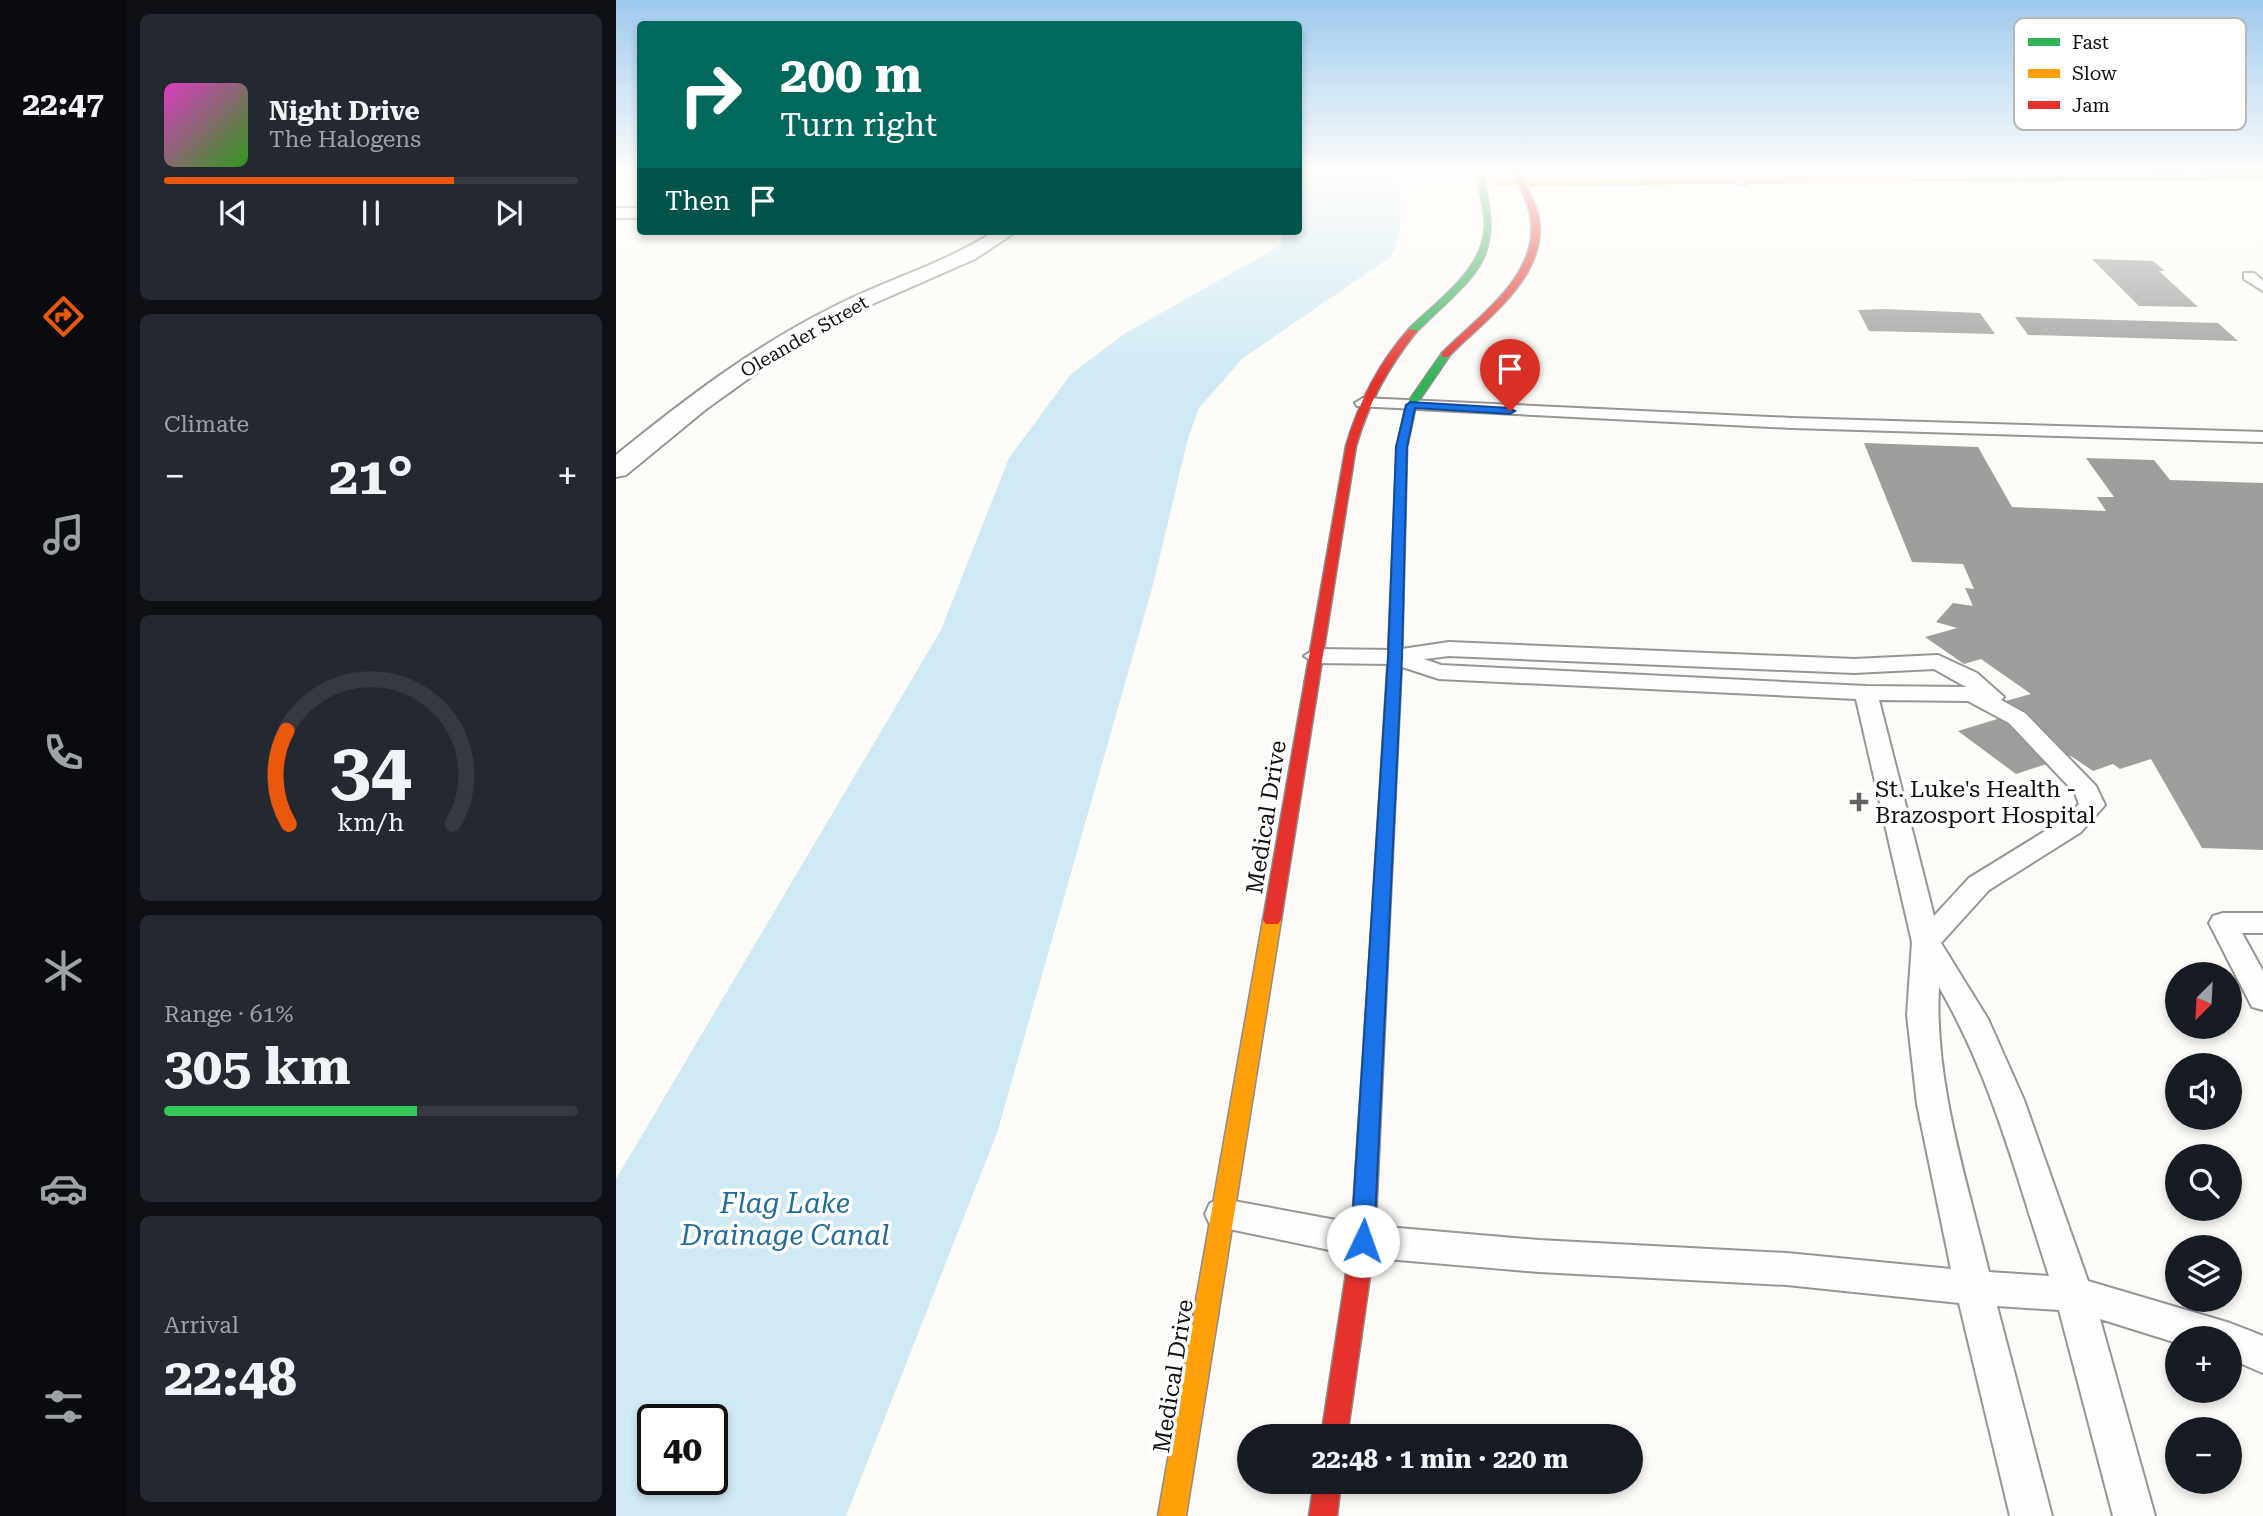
<!DOCTYPE html>
<meta charset="utf-8">
<style>
:root{--surface:#171b24;--page:#242831;--text:#f1f3f6;--muted:#9ea1a6;--line:#363941;--accent:#ea580c}
body{margin:0;font-family:"Roboto Serif",serif;background:var(--page);color:var(--text);height:100vh;display:flex;flex-direction:column;font-size:26px;white-space:nowrap}
*{box-sizing:border-box;margin:0}
p{font-size:23px;color:var(--muted)}
.icon{flex:none;width:38px;height:38px;fill:none;stroke:currentColor;stroke-width:2;stroke-linecap:round;stroke-linejoin:round}
.map{position:relative;flex:1;overflow:hidden}
.sheet{display:flex;flex-direction:column;gap:14px;padding:14px;background:#0d0f14;width:490px}
.sheet>*{flex:none}
.hud{position:absolute;left:21px;top:21px;width:665px;height:214px;border-radius:7px;box-shadow:0 4px 10px #0003;background:#00695c;color:#fff;overflow:hidden}
.needle{width:46px;rotate:204deg}
.fabs{position:absolute;left:1549px;top:962px;display:grid;gap:14px}
.fabs a{display:grid;place-items:center;width:77px;height:77px;border-radius:50%;background:var(--surface);box-shadow:0 4px 10px #0003;font-size:35px}
.speed{position:absolute;left:21px;top:1404px;display:flex;gap:14px;font-size:35px;font-weight:700;text-align:center}
.speed>*{display:grid;place-content:center;width:91px;height:91px;border-radius:50%;background:var(--surface);box-shadow:0 4px 10px #0003;line-height:1}
.speed .limit{border:4px solid #111;border-radius:10px;background:#fff;color:#111}
.pin{position:absolute;display:grid;place-items:center;width:60px;height:60px;color:#fff;margin:-72px -30px;border-radius:50% 50% 50% 0;rotate:-45deg;box-shadow:0 0 7px #0007}
.pin .icon{rotate:45deg}
.me{position:absolute;width:77px;margin:-38px;rotate:3deg;stroke-linejoin:round;filter:drop-shadow(0 0 5px #0008)}
.turn{display:flex;align-items:center;gap:24px;height:147px;padding:0 28px;font-size:32px}
.turn .icon{width:91px;height:91px;stroke-width:2.5}
.turn b{display:block;font-size:49px;line-height:60px}
.then{display:flex;align-items:center;height:66px;padding:0 28px;background:#0003;gap:14px;font-size:26px}
.big{font-size:52px;font-weight:700;line-height:1.1}
.sheet .tile{flex:1;display:flex;flex-direction:column;justify-content:center;gap:10px;min-width:0;padding:0 24px;border-radius:10px;background:var(--page)}
.sheet .dial{align-items:center;gap:0}
.dial svg{height:182px;overflow:visible;fill:none;stroke:var(--line);stroke-width:7;stroke-linecap:round;text-anchor:middle}
.dial text{fill:var(--text);stroke:none}
.song{display:flex;align-items:center;gap:21px}
.cover{width:84px;height:84px;border-radius:10px;background:linear-gradient(135deg,hsl(310 70% 55%),hsl(110 70% 35%))}
.played{height:7px;border-radius:4px;background:linear-gradient(90deg,var(--accent) 70%,var(--line) 70%)}
.keys{display:flex;justify-content:space-around;direction:ltr}
.heat{display:flex;justify-content:space-between;align-items:center;font-size:38px;direction:ltr}
.charge{height:10px;border-radius:5px;background:linear-gradient(90deg,#34c759 61%,var(--line) 0)}
.trip{position:absolute;left:621px;top:1424px;width:406px;height:70px;border-radius:35px;background:var(--surface);box-shadow:0 4px 10px #0003;font-weight:700;line-height:70px;text-align:center}
main{display:flex;flex:1;min-height:0}
.tab-bar{display:flex;flex-direction:column;width:126px;justify-content:space-around;align-items:center;background:#090b0e;color:var(--muted)}
.tab-bar .icon{width:49px;height:49px}
.tab-bar .active{color:var(--accent)}
.tab-bar b{font-size:32px;color:var(--text)}
.map>svg:first-child{display:block}
.water{fill:#d0eaf4;fill-rule:evenodd}
.building{fill:#a09e9c}
.lines{fill:none;stroke-linecap:round;stroke-linejoin:round}
.lane-casing{stroke:#979695;stroke-width:4}
.street-casing{stroke:#979695;stroke-width:4}
.fast-casing{stroke:#8d8d8b;stroke-width:3}
.slow-casing{stroke:#8d8d8b;stroke-width:3}
.jam-casing{stroke:#8d8d8b;stroke-width:3}
.lane{fill:#fffefe;fill-rule:evenodd}
.street{fill:#fffefe;fill-rule:evenodd}
.fast{fill:#30b455;fill-rule:evenodd}
.slow{fill:#ff9f0a;fill-rule:evenodd}
.jam{fill:#e5322d;fill-rule:evenodd}
.route{fill:#1a73e8;stroke:#114b97;stroke-width:2}
.poi-dot{fill:#636362;stroke:#fff;stroke-width:2.5}
.labels{text-anchor:middle;stroke-width:7;stroke-linejoin:round;paint-order:stroke}
.far-street-label{font-size:19px;fill:#111;stroke:#fff}
.poi-label{font-size:23px;fill:#111;stroke:#fff;text-anchor:start}
.street-label{font-size:23px;fill:#111;stroke:#fff}
.near-water-label{font-size:28px;font-style:italic;fill:#216d9b;stroke:#fff}
.key{fill:#fff;stroke:#b8b8b8;stroke-width:2}
.key-label{font-size:19px;fill:#111}
</style>
<main>
<nav class="tab-bar">
<b>22:47</b>
<svg class="icon active" aria-label="directions" viewBox="0 0 24 24"><path d="M12 3l9 9-9 9-9-9zM9 14v-3h6M13 9l2 2-2 2"/></svg>
<svg class="icon" aria-label="music" viewBox="0 0 24 24"><path d="M9 18V5l10-2v13"/><circle cx="6" cy="18" r="3"/><circle cx="16" cy="16" r="3"/></svg>
<svg class="icon" aria-label="phone" viewBox="0 0 24 24"><path d="M5 4h4l2 5-3 2q2 4 5 5l2-3 5 2v4C11 20 4 13 5 4z"/></svg>
<svg class="icon" aria-label="climate" viewBox="0 0 24 24"><path d="M12 3v18M4 7l16 10M4 17L20 7"/></svg>
<svg class="icon" aria-label="car" viewBox="0 0 24 24"><path d="M5 17H2v-5l4-1 3-4h7l3 4 3 1v5h-3M9 17h6M6 11h13"/><circle cx="7" cy="17" r="2"/><circle cx="17" cy="17" r="2"/></svg>
<svg class="icon" aria-label="filters" viewBox="0 0 24 24"><path d="M4 7h16M4 17h16"/><circle cx="9" cy="7" r="2"/><circle cx="15" cy="17" r="2"/></svg>
</nav>
<section class="sheet">
<div class="tile">
<div class="song"><i class="cover"></i><div><b>Night Drive</b><p>The Halogens</p></div></div>
<div class="played"></div>
<div class="keys"><svg class="icon" aria-label="previous" viewBox="0 0 24 24"><path d="M18 5L8 12l10 7zM5 5v14"/></svg><svg class="icon" aria-label="pause" viewBox="0 0 24 24"><path d="M8 5v14M16 5v14"/></svg><svg class="icon" aria-label="next" viewBox="0 0 24 24"><path d="M6 5l10 7-10 7zM19 5v14"/></svg></div>
</div>
<div class="tile"><p>Climate</p>
<div class="heat"><a>−</a><b class="big">21°</b><a>+</a></div>
</div>
<div class="tile dial"><svg viewBox="0 0 100 80">
<path d="M14 69A42 42 0 1 1 86 69"/>
<path d="M14 69A42 42 0 0 1 13 28" stroke="#ea580c"/>
<text x="50" y="56" font-size="32" font-weight="700">34</text>
<text x="50" y="72" font-size="11">km/h</text>
</svg></div>
<div class="tile"><p>Range · 61%</p><b class="big">305 km</b><div class="charge"></div></div>
<div class="tile"><p>Arrival</p><b class="big">22:48</b></div>
</section>
<div class="map">
<svg width="1647" height="1516" viewBox="0 0 1647 1516">
<rect width="100%" height="100%" fill="#fcfbf7"/>
<path class="water" d="M683 170H779C785 200 789 227 776 256L627 358 583 408 572 438 538 581 381 1133 230 1516H0V1179L325 630 393 458 455 374 508 334 665 245 666 231H682ZM37 1419H96V1479H37Z"/>
<path class="building" d="M1476 259 1537 261 1549 271H1543L1582 307 1523 306Z
M1268 309 1364 313 1379 334 1253 331 1242 310Z
M1399 317 1602 323 1622 341 1412 335Z
M1248 443 1362 447 1396 507 1490 511 1481 497H1498L1470 458 1538 460 1554 480 1647 483V850L1586 848 1535 759 1504 769 1497 764 1477 771 1455 756 1400 774 1342 731 1401 713 1386 702 1415 694 1365 659 1348 664 1309 637 1341 628 1320 622 1337 603 1357 606 1349 588 1358 589 1347 564 1296 562Z"/>
<g class="lines">
<g class="lane-casing">
<path id="lane" d="M1112 170H1122L1130 184H1122Z
M1338 170H1349L1360 179 1351 181Z
M1386 170H1398L1409 178 1400 180Z
M1560 170H1572L1585 178 1576 180Z
M1628 273H1638L1647 281V291L1628 279Z
M747 398 1176 418 1647 432V442L1176 428 741 406 739 403Z
M833 642 1238 659 1322 655 1361 673 1388 697 1385 700 1409 713 1480 786 1489 805 1465 832 1373 890 1325 943 1372 1019 1408 1100 1472 1281 1614 1323 1647 1336V1373L1614 1359V1339H1561V1343L1484 1319 1539 1516H1497L1443 1310 1381 1306 1436 1516H1394L1343 1303 1171 1285 923 1272 747 1257 594 1225 589 1214 594 1203 607 1199 747 1225 923 1240 1171 1253 1335 1269 1301 1104 1291 1015 1296 942 1240 699 823 679 777 664 699 663 688 656 699 649 779 650ZM833 656 1238 673 1318 669 1350 687 1250 686 825 665 808 659ZM1263 700 1352 701 1393 723 1459 793 1463 804 1447 820 1353 878 1318 916ZM1323 987C1375 1076 1401 1178 1433 1276L1373 1272C1351 1180 1318 1083 1323 987Z
M1607 913H1647V933H1626L1647 971V1010L1636 1007 1593 923 1597 916Z"/>
</g>
<g class="street-casing">
<path id="street" d="M0 208H24V218H0Z
M379 231H401L359 259 252 306 171 351 89 410 10 475 0 477V455C68 400 137 347 215 308 269 280 328 264 379 231Z"/>
</g>
<g class="fast-casing">
<path id="fast" d="M859 170H865C891 262 860 272 799 333H793V329C822 300 870 269 869 223 868 204 863 187 859 170Z
M1647 175V179L1351 181 1348 179 1351 177Z
M829 352 834 355 800 405 791 447 786 657 773 934 771 939H757L755 934 772 657 781 447 790 405 826 353Z"/>
</g>
<g class="slow-casing">
<path id="slow" d="M1351 177 1353 180 883 185 880 183 883 181Z
M656 914 662 916 665 920 570 1516H542L647 920 650 916Z"/>
</g>
<g class="jam-casing">
<path id="jam" d="M896 170H902C909 185 918 199 922 215 935 275 868 320 832 357H826V353C861 317 927 274 914 214 911 199 902 184 896 170Z
M793 329 801 331C772 367 753 402 740 446L665 920 662 924H650L647 920 730 446C743 402 762 364 793 329Z
M764 928 771 929 773 934 759 1241 731 1437H705L735 1241 755 934 757 929Z
M698 1482H725L721 1516H693Z"/>
</g>
<use href="#lane" class="lane"/>
<use href="#street" class="street"/>
<use href="#fast" class="fast"/>
<use href="#slow" class="slow"/>
<use href="#jam" class="jam"/>
</g>
<linearGradient id="sky" x2="0" y2="1"><stop stop-color="#9ecaed"/><stop offset="0.45" stop-color="#fefdfb"/><stop offset="1" stop-color="#fefdfb" stop-opacity="0"/></linearGradient>
<rect width="1647" height="382" fill="url(#sky)"/>
<path class="route" d="M795 402 894 408 899 411 894 414 799 408 791 447 786 657 758 1241 755 1248 747 1251 738 1248 735 1241 772 657 780 447 790 405Z"/>
<path class="poi-dot" d="M1239.5 791.5h7v7h7v7h-7v7h-7v-7h-7v-7h7z"/>
<g class="labels">
<g class="far-street-label">
<text transform="translate(188 336) rotate(-30)" y="7">Oleander Street</text>
</g>
<g class="poi-label">
<text x="1259" y="797">St. Luke's Health -<tspan x="1259" dy="26">Brazosport Hospital</tspan></text>
</g>
<g class="street-label">
<text transform="translate(650 817) rotate(-81)" y="8">Medical Drive</text>
<text transform="translate(557 1376) rotate(-81)" y="8">Medical Drive</text>
</g>
<g class="near-water-label">
<text x="169" y="1213">Flag Lake<tspan x="169" dy="32">Drainage Canal</tspan></text>
</g>
</g>
<rect x="1398" y="18" width="232" height="112" rx="10" class="key"/>
<rect x="1412" y="38" width="32" height="8" fill="#30b455"/>
<rect x="1412" y="69" width="32" height="9" fill="#ff9f0a"/>
<rect x="1412" y="101" width="32" height="8" fill="#e5322d"/>
<g class="key-label">
<text x="1456" y="49">Fast</text>
<text x="1456" y="80">Slow</text>
<text x="1456" y="112">Jam</text>
</g>
</svg>
<div class="fabs">
<a><svg class="needle" viewBox="-14 -14 28 28"><path d="M0-13l5 13h-10z" fill="#e53935"/><path d="M0 13l5-13h-10z" fill="#9ea1a6"/></svg></a>
<a><svg class="icon" aria-label="sound" viewBox="0 0 24 24"><path d="M4 9h4l5-4v14l-5-4H4zM17 9q2 3 0 6"/></svg></a>
<a><svg class="icon" aria-label="search" viewBox="0 0 24 24"><circle cx="10" cy="10" r="6"/><path d="M15 15l6 6"/></svg></a>
<a><svg class="icon" aria-label="layers" viewBox="0 0 24 24"><path d="M12 4l9 5-9 5-9-5zM3 14l9 5 9-5"/></svg></a>
<a>+</a>
<a>−</a>
</div>
<div class="speed"><div class="limit">40</div></div>
<div class="pin" style="left:894px;top:411px;background:#d93025"><svg class="icon" aria-label="arrive" viewBox="0 0 24 24"><path d="M6 21V4h12l-3 4 3 4H6"/></svg></div>
<svg class="me" style="left:747px;top:1241px" viewBox="-20 -20 40 40"><circle r="19" fill="#fff"/><path d="M0-13L10 11 0 6-10 11z" fill="#1a73e8"/></svg>
<div class="trip">22:48 · 1 min · 220 m</div>
<div class="hud">
<div class="turn"><svg class="icon" aria-label="right" viewBox="0 0 24 24"><path d="M7 20v-9h11M14 6l5 5-5 5"/></svg><div><b>200 m</b>Turn right</div></div>
<div class="then">Then<svg class="icon" aria-label="arrive" viewBox="0 0 24 24"><path d="M6 21V4h12l-3 4 3 4H6"/></svg></div>
</div>
</div>
</main>
